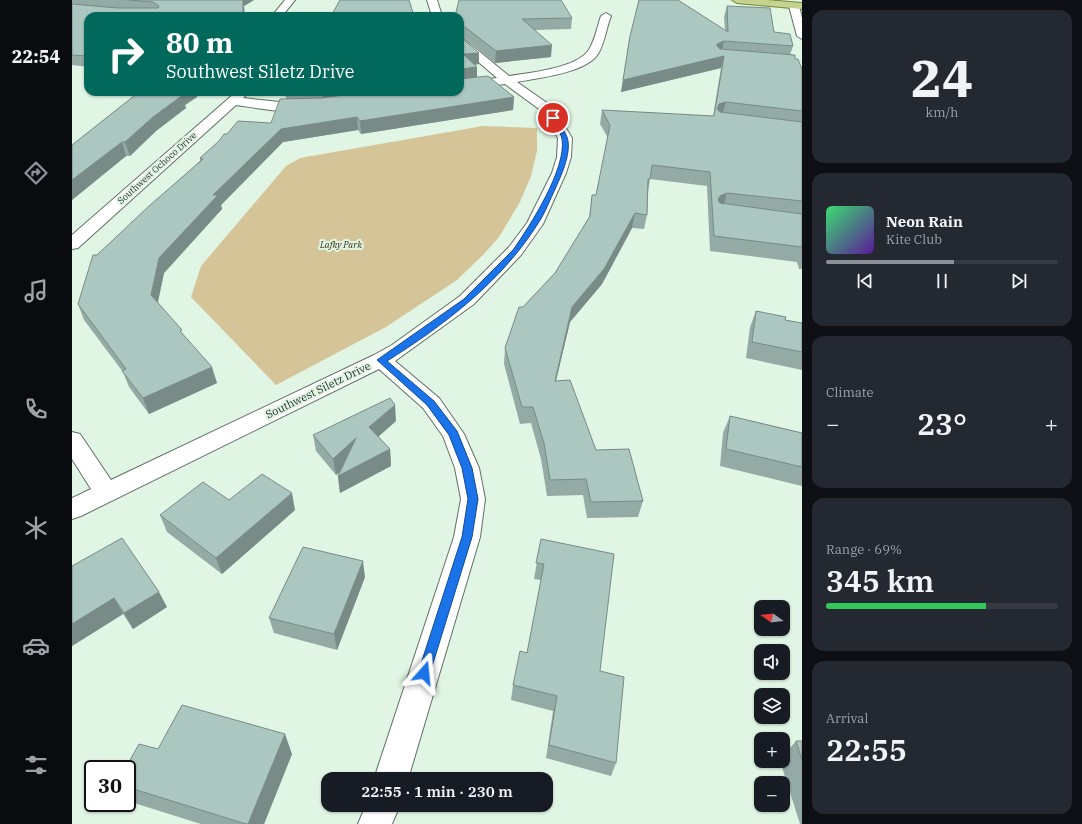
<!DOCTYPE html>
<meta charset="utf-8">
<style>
:root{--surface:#171b24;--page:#242831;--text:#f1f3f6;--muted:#9ea1a6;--line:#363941;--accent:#8c9099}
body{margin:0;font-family:"IBM Plex Serif",serif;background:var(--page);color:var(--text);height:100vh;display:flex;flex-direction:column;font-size:15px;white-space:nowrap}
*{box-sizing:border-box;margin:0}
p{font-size:13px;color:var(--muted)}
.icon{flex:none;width:22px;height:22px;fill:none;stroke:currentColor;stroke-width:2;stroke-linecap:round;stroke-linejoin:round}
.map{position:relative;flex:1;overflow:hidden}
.drawer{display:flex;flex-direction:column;gap:10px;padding:10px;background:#0d0f14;width:280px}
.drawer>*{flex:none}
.guide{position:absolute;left:12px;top:12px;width:380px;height:84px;border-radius:12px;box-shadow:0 1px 3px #0004;background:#00695c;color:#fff;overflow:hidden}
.needle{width:26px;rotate:285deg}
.controls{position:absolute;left:682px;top:600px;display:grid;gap:8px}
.controls a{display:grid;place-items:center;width:36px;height:36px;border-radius:8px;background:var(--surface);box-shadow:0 1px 3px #0004;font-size:20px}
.speed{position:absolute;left:12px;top:760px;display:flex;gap:8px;font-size:20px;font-weight:700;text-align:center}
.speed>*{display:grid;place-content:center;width:52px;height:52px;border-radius:50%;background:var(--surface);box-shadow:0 1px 3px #0004;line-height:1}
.speed .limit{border:2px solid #111;border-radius:6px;background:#fff;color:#111}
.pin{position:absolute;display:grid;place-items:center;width:34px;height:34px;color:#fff;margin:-17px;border:2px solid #fff;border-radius:50%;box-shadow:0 1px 4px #0007}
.me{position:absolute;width:44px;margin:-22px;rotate:18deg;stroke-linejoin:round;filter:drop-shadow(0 0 3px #0008)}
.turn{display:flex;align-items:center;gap:14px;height:84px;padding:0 16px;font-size:18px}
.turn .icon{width:52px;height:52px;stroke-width:2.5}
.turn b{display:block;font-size:28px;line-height:34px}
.big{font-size:30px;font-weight:600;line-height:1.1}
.drawer .tile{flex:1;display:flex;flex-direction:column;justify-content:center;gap:6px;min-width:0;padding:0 14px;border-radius:12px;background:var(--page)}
.drawer .dial{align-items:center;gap:0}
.dial b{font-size:52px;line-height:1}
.song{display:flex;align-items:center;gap:12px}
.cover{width:48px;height:48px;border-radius:6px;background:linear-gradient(135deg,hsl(140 70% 55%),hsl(270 70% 35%))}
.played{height:4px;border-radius:2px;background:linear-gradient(90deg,var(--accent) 55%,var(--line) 55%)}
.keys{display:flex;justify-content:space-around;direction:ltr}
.heat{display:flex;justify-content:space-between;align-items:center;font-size:22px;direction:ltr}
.charge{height:6px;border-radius:3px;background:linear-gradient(90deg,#34c759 69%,var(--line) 0)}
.trip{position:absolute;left:249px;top:772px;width:232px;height:40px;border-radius:12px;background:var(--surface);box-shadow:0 1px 3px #0004;font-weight:600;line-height:40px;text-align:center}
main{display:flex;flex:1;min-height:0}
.menu{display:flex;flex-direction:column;width:72px;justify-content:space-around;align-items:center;background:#090b0e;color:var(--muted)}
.menu .icon{width:28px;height:28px}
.menu .selected{color:var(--accent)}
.menu b{font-size:18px;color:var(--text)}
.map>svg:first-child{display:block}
.green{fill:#d4c498}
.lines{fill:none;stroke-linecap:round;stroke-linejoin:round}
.minor-casing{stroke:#607163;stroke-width:2}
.major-casing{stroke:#75873a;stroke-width:2}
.minor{fill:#fff;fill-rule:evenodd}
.major{fill:#c4d38d;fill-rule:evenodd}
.wall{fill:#94aaa5}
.shaded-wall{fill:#788b86}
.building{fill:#acc6c0;stroke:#788b86}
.route{fill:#1a73e8;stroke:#114b97}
.labels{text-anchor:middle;stroke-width:4;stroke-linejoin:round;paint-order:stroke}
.far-street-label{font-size:9px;fill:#2b322c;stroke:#e1f5e4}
.far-park-label{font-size:9px;font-style:italic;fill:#3a2f11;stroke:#e1f5e4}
.street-label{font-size:11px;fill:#2b322c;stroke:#e1f5e4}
</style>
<main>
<nav class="menu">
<b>22:54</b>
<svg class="icon selected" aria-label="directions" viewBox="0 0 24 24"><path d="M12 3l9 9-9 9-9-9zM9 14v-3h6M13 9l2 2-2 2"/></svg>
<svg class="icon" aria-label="music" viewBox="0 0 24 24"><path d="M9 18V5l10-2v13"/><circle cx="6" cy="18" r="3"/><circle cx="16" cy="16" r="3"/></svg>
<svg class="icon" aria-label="phone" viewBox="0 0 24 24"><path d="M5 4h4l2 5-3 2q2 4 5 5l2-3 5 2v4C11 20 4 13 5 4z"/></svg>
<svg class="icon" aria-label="climate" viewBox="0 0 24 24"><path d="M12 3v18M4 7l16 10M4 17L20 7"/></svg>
<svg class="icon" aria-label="car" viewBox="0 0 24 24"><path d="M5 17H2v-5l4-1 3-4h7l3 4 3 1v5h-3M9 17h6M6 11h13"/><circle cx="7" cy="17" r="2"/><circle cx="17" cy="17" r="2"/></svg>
<svg class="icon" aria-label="filters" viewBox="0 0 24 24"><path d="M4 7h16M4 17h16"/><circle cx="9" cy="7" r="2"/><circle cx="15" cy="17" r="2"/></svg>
</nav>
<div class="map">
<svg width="730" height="824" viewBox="0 0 730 824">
<rect width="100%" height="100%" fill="#e1f5e4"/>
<path class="green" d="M411 126 465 128V151L459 176 448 202 427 237 411 255 385 280 314 327 204 385 119 297 129 266 214 166 228 158Z"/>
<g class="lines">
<g class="minor-casing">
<path id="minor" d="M213 0H223L210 16H200Z
M355 0H365L370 16H360Z
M722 3 727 6 730 18V39L725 36 717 6Z
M534 13 539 16C534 28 533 43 526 54 514 73 466 78 445 82L475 103 486 115 500 138 499 157 494 173 471 224 449 255 402 304 323 361 367 398 392 434 407 468 413 499 408 537 336 779H302L382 537 389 499 383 468 371 436 351 408 307 369 9 516 0 519V498L19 489 0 459V432L8 434 39 480 302 355 320 345 388 296 437 247 455 223 480 173 485 157 486 138 475 119 467 109 433 84 388 90V82L425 78 388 46V38L392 39 437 76C457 73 504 68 516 51 523 41 525 27 529 16Z
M164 92H177L171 98 217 103H240L242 106 240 109C216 115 188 108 164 105L6 248 0 249V235Z
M294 805H328L320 824H286Z"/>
</g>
<g class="major-casing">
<path id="major" d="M660 0H695L730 3V9L665 3Z"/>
</g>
<use href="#minor" class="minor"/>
<use href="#major" class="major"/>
</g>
<path class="wall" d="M0 0H182L172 6 16 16V67L0 65Z
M655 6 702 32 721 46 718 55 723 59 730 69V269H727L725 262 638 251 635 186 578 179 576 192 575 215 572 229 560 228 530 284 498 322 484 381 524 450 571 501 566 517 515 518 511 495 475 496 469 459 459 423 448 424 432 364 433 348 451 307 483 273 517 218 520 195H524L536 138 528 124 530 110 641 116 649 68 549 92 558 36 653 30 652 17Z
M388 16 500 18 499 29 462 30 479 57 423 63 393 38 388 37 407 53V64L403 65 405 77 442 97 441 110 289 134 286 130 211 142 149 205 150 209 92 273 86 302 112 336 145 383 77 414 57 387 51 372 12 320 6 304 25 255 128 161V158L155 134 199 123 214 99 213 92H388Z
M67 92H124L125 97 113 105 114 108 84 131 58 156H54L0 200V145Z
M684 311 713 320 730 323V370L674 358 678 327Z
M658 416 730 433V486L648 466 651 433Z
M324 421 306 437 318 449 319 466 268 493 266 476 268 472 264 475 244 451 241 435Z
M157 500 223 510 150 574 95 532 88 515Z
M469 539 528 671 544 763 539 776 474 758 481 711 439 700 441 685 455 653 469 580 462 579Z
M0 566 95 607 61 629 51 614 0 646Z
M293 577 265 650 202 633 197 618Z
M724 741H730V824H728L708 761H711V756Z
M86 749 220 754 192 824H129L59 802 55 797V769Z"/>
<path class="shaded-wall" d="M171 0H182L172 6 173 16H171Z
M652 41 649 53 642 56 645 44Z
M480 45 479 57 423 63 424 51Z
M407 53V64L390 66 391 54Z
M652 56 649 68 549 92 551 80Z
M405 67V79L388 81V69Z
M110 92H124L125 97 113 105 114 108 84 131 58 156 53 142Z
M250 92H307L251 100Z
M442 97 441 110 289 134 288 121Z
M654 102 650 116 645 109 647 104Z
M285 117 286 130 211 142 149 205 150 209 92 273 84 310 79 295 87 258 141 195 209 129Z
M50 142 54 156 0 200V180Z
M655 193 651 208 646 200 648 196Z
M563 213 560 228 530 284 498 322 480 397 483 381 500 307Z
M140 367 145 383 77 414 71 398Z
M323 405 324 421 299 443 297 427Z
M284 438 286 455 264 475 261 459Z
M318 449 319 466 268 493 266 476Z
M220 493 223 510 150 574 144 558Z
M291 561 293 577 265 650 262 634Z
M87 592 95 607 61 629 52 613Z
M42 598 51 614 0 646V624Z
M213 734 220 754 192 824H176Z"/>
<path class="building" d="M57 0H171V16H16V56L0 55V4L46 8H86L87 6 81 2Z
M268 0H337L342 16H259Z
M387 0H489L500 18 450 19 480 45 424 51 393 27 389 26H388V16H382H383Z
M567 0H606L656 32 655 6 698 8 702 32 718 34 721 46 652 41 645 44V46L648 49 723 55V59H726L730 69V111L654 102 647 104 645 109 648 112 730 122V201L655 193 648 196 646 200 648 203 730 214V247L642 236 638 172 580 165 578 179H576L575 215 563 213 532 269 500 307 483 381 498 380 524 450 557 449 571 501 519 502 514 479 478 480 472 443 461 407H450L433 348 447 307H451L483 273 518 216 520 195H524L538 125 530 110 642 116 652 56 551 80 558 36Z
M388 36 407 53 391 54 405 67 388 69Z
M416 76 442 97 288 121 285 117 209 129 141 195H146L87 258 79 295 110 330 108 331 140 367 71 398 50 371 54 369 6 304 21 255H25L77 206 131 159 128 158 147 141 152 134H155L166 121 199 123 208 99 250 98 294 92H388V79Z
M67 92H110L107 94 111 95 81 117 53 142H50L0 180V145Z
M684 311 714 317 713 320 730 323V352L680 342Z
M318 398 323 405 297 427 318 449 266 476 284 438 261 459 241 435Z
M658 416 730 433V467L654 449Z
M190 474 220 493 144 558 88 515 131 482 157 500Z
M50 538 87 592 52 613 42 598 0 624V566Z
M469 539 542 554 528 671 552 677 544 763 477 745 485 696 441 685 448 651 455 653 472 564 464 563Z
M231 547 291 561 262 634 197 618Z
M110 705 213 734 176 824H174L55 787V769H53L67 744 86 749Z
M724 741H730V760Z"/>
<path class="route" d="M479 116H482C487 123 492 130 495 137 500 151 490 174 484 187 478 199 473 214 465 225 429 282 371 326 315 361L362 401 385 431 400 468 406 499 400 537 358 673 356 677 352 679 348 677 346 673 390 537 396 499 390 468 377 435 355 405 305 360 392 299 441 250C458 226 495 168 490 139 489 132 481 124 478 118Z"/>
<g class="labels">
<g class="far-street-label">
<text transform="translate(85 168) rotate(-42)" y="3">Southwest Ochoco Drive</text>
</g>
<g class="far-park-label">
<text x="269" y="248">Lafky Park</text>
</g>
<g class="street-label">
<text transform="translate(246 390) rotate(-26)" y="4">Southwest Siletz Drive</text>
</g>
</g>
</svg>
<div class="controls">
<a><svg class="needle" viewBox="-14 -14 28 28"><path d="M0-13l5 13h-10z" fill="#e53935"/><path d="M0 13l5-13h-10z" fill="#9ea1a6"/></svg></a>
<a><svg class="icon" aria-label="sound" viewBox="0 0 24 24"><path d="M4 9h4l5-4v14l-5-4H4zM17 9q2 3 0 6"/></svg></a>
<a><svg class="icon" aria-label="layers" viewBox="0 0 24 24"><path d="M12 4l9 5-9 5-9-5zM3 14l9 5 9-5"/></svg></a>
<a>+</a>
<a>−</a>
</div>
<div class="speed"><div class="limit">30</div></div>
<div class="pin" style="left:481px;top:118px;background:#d93025"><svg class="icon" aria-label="arrive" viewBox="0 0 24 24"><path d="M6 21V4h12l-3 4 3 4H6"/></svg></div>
<svg class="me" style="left:352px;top:673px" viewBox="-20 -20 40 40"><path d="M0-17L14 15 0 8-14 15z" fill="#1a73e8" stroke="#fff" stroke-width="4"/></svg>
<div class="trip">22:55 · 1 min · 230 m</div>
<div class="guide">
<div class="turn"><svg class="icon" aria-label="right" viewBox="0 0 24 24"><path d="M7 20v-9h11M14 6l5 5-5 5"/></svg><div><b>80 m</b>Southwest Siletz Drive</div></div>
</div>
</div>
<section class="drawer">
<div class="tile dial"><b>24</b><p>km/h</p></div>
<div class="tile">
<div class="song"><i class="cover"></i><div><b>Neon Rain</b><p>Kite Club</p></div></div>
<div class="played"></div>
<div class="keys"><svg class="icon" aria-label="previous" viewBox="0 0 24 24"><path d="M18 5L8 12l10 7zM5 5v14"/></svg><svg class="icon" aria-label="pause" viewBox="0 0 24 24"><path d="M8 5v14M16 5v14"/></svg><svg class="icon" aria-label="next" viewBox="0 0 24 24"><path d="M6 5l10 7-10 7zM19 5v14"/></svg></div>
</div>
<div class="tile"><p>Climate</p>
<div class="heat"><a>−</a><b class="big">23°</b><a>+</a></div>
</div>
<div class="tile"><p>Range · 69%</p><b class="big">345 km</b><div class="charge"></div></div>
<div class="tile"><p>Arrival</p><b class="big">22:55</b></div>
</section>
</main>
